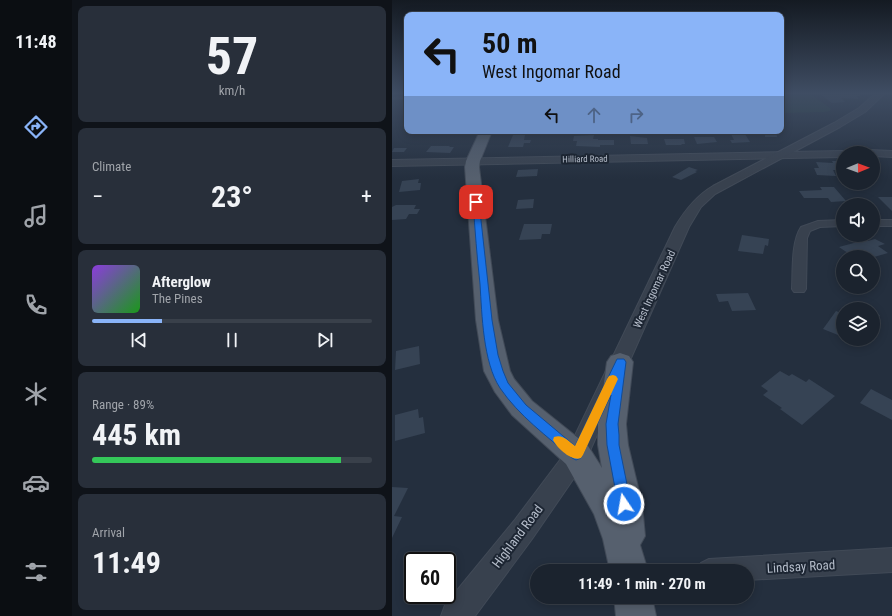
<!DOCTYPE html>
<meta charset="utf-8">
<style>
:root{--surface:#1b232e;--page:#282f3a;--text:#f1f3f6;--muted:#a0a4aa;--line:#39404a;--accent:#8ab4f8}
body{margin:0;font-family:"Roboto Condensed",sans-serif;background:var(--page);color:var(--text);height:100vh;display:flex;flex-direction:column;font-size:15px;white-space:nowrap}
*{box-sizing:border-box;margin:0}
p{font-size:13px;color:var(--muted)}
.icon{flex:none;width:22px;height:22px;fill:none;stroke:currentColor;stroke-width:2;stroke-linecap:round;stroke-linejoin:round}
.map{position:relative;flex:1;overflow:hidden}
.panel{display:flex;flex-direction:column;gap:6px;padding:6px;background:#0f1319;width:320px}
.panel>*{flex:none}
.guide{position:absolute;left:12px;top:12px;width:380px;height:122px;border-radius:8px;box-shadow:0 2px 10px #0003,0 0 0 1px var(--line);background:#8ab4f8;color:#111;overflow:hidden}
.needle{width:26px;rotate:89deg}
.fabs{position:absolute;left:444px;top:146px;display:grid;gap:8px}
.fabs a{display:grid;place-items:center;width:44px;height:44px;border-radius:50%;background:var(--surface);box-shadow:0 2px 10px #0003,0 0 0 1px var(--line);font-size:20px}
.speed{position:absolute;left:12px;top:552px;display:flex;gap:8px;font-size:20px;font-weight:700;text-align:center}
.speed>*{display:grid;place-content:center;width:52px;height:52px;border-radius:50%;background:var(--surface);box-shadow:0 2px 10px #0003,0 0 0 1px var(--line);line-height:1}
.speed .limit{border:2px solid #111;border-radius:6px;background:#fff;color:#111}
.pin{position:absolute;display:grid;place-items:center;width:34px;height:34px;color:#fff;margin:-17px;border-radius:8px;box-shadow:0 2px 6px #0006}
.me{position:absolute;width:44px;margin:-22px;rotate:348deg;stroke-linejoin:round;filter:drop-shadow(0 0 3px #0008)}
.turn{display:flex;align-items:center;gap:14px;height:84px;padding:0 12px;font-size:18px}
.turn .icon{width:52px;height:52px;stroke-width:2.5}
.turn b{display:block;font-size:28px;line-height:34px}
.lanes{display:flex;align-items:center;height:38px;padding:0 12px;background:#0003;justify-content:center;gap:20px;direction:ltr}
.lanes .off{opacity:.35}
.big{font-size:30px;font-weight:700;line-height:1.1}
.panel .widget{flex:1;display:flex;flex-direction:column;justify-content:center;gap:6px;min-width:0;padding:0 14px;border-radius:8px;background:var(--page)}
.panel .dial{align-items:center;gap:0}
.dial b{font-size:52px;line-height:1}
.song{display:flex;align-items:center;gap:12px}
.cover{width:48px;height:48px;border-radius:6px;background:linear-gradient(135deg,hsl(270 70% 55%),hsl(120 70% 35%))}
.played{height:4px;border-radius:2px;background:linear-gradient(90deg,var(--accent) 25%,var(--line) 25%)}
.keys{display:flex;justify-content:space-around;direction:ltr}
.heat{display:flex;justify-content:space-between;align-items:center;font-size:22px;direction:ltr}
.charge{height:6px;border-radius:3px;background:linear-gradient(90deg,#34c759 89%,var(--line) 0)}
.trip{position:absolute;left:138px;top:564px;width:224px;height:40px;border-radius:20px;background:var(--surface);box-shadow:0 2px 10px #0003,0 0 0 1px var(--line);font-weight:700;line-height:40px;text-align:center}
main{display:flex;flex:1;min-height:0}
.tabs{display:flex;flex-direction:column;width:72px;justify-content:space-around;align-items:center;background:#0b0e12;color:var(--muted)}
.tabs .icon{width:28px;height:28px}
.tabs .on{color:var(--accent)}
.tabs b{font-size:18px;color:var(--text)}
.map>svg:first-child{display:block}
.green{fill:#263c3f}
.building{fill:#364354}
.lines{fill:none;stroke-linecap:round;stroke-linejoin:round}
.minor-casing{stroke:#414a57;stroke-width:2}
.tertiary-casing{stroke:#414a57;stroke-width:2}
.primary-casing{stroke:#414a57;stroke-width:2}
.minor{fill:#38414e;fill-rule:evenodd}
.tertiary{fill:#38414e;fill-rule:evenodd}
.primary{fill:#56606e;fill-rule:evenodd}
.route{fill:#1a73e8;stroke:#114b97}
.slow{fill:#f59e0b}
.labels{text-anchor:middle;stroke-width:4;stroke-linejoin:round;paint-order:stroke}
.far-street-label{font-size:9px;fill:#b4bcc9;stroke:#1d2633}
.street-label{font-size:11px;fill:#b4bcc9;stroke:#1d2633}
.near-street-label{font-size:13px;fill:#b4bcc9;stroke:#1d2633}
</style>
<main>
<nav class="tabs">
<b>11:48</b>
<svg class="icon on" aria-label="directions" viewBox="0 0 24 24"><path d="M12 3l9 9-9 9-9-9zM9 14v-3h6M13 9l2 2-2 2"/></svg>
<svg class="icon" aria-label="music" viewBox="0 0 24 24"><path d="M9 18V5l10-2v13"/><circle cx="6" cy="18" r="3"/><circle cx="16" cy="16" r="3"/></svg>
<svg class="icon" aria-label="phone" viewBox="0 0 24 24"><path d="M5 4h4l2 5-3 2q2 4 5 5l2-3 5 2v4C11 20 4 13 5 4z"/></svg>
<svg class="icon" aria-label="climate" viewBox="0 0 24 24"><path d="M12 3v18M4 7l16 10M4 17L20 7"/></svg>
<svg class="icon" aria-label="car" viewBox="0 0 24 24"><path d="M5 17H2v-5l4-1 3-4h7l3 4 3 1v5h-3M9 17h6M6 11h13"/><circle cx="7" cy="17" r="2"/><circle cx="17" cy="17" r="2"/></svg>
<svg class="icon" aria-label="filters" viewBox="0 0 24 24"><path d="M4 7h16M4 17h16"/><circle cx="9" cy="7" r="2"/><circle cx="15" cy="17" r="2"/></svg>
</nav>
<section class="panel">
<div class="widget dial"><b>57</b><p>km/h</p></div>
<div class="widget"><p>Climate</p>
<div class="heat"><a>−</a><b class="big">23°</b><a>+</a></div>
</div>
<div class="widget">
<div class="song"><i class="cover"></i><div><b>Afterglow</b><p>The Pines</p></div></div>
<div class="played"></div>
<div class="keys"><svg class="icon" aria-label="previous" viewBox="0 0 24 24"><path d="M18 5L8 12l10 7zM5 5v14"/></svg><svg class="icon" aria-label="pause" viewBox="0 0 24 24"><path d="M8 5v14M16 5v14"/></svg><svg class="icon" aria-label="next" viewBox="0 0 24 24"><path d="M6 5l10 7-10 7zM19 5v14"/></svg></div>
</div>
<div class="widget"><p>Range · 89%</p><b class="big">445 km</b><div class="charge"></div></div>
<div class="widget"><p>Arrival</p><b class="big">11:49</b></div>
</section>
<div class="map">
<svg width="500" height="616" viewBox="0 0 500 616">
<rect width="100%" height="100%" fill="#242f3e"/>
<path class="green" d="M389 93H417L439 109 438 111 432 112 389 113Z"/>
<path class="building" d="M427 93H464L469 96H464L467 99 449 98 453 102 440 103Z
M15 96V99L0 100V97Z
M373 131H384L385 137H373Z
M339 134H353L358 142 340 143 338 140H342Z
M121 135H133L132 140H139L138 143H132L131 147H116Z
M202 135 201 139H206V140H222V145H208V147L184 146 185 141H181L182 136Z
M238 136 255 138 256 144H239Z
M302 137H322L325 142 305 144Z
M272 139H292L293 144H289L290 145H274Z
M39 146H58L57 147H62L58 153 34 152Z
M2 148H15L12 152H0Z
M440 161H451V167H445L447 170H441L444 176 425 175 422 168H427L424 162 441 163Z
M297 167 306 170 303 171 305 172 289 180 280 177Z
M146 169 145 176 124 177 126 170Z
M27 179 26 183H29L28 190 7 192 10 181Z
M428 187H442L454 201 439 202 436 198H412L407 191 430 190Z
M486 197H500V211Z
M142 199 141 208 124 209 126 200Z
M4 205H24L22 209H28L25 214H17L14 219 0 220V207Z
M132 224H160L158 234H150L149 239 127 240Z
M350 235 377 239 376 246 373 245 371 254 346 251Z
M483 239 493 244 486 246 496 253 482 257H462L447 247 473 240 476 241Z
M356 293 364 310 340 311 336 301 327 302 324 294Z
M455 304 470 309H452Z
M451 310V337L431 329 444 311 449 313Z
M481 313 488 315 482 324H481Z
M27 346 28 364 3 370 4 351Z
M388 371 397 376 400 374 414 382 417 379 443 396 410 425 388 409 390 408 371 395 376 391 369 386Z
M479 389 500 400V420L468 403Z
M26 409 27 418 31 417 33 433 3 441V415Z
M0 487 16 488 2 516 10 517 0 538Z"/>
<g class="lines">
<g class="minor-casing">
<path id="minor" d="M478 150 500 151V157L481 156V153H474Z
M451 151 455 153H451V157L0 166V160Z
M451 220V226L428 227 418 231 415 238 414 289 412 292H402L400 289C401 271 399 242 409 227L426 221Z
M481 220H500V226H481Z
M500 548V572L355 580V571H305L309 563 317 559Z"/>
</g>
<g class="tertiary-casing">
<path id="tertiary" d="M484 93H493L473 112 448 127 323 194 309 207 297 227 193 462 140 539 83 616H49L53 605 122 521 177 448 283 227C293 210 304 196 321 186L442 123 467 108Z"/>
</g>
<g class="primary-casing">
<path id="primary" d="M88 131H100L88 161 87 167 106 320 118 371 122 379 140 401 196 446 210 468 206 445V424L215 362 219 356 228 353 237 356 241 362 234 424 236 445 250 504 253 536 248 545 256 571H218L211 539 202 514 174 464 120 415 103 392 92 371 84 320 73 167 74 161Z
M222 597H260L264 616H224Z"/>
</g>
<use href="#minor" class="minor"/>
<use href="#tertiary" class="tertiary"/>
<use href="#primary" class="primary"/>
</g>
<linearGradient id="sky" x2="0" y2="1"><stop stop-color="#141a22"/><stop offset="0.52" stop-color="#3f4d63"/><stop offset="1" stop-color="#3f4d63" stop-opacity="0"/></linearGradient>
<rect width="500" height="179" fill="url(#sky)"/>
<path class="route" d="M84 200 87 202 100 320 106 355 111 371 116 383 134 405 183 446 225 359H232L234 362 226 424 227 435V445L239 504 237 509 232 511 228 509 226 504 215 445 214 424 219 395 189 458 184 460 180 458C155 436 127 416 108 388 91 362 90 315 88 284 85 257 83 230 81 202Z"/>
<path class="slow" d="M221 375 224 376 226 379 191 455 189 458C180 462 165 448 161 440L162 437C171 434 176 441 183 446L215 379 217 376Z"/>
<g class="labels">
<g class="far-street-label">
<text transform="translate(193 159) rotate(-1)" y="3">Hilliard Road</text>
</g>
<g class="street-label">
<text transform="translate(262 289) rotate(-65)" y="4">West Ingomar Road</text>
</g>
<g class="near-street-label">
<text transform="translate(125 536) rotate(-53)" y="5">Highland Road</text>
<text transform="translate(409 566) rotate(-3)" y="5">Lindsay Road</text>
</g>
</g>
</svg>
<div class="fabs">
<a><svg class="needle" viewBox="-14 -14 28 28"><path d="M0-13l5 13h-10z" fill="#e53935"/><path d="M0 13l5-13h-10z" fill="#a0a4aa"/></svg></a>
<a><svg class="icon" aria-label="sound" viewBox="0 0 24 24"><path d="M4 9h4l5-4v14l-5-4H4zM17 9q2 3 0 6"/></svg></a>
<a><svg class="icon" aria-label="search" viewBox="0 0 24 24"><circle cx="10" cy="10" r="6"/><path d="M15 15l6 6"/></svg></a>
<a><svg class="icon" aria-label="layers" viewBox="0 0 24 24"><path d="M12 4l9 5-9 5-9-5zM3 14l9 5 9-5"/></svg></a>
</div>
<div class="speed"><div class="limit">60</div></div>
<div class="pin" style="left:84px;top:202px;background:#d93025"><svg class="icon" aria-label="arrive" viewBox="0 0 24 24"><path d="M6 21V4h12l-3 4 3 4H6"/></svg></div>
<svg class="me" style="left:232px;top:504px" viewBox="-20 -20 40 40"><circle r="17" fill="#1a73e8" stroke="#fff" stroke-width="3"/><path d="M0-11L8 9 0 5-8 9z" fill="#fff"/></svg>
<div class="trip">11:49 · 1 min · 270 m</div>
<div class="guide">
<div class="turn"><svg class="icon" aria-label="left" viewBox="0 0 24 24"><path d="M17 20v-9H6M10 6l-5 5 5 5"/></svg><div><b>50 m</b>West Ingomar Road</div></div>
<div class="lanes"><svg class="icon" aria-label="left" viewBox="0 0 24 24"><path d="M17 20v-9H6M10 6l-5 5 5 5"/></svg><svg class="icon off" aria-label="ahead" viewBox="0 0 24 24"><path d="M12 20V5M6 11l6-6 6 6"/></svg><svg class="icon off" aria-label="right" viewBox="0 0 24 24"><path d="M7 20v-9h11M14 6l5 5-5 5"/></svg></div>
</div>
</div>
</main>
